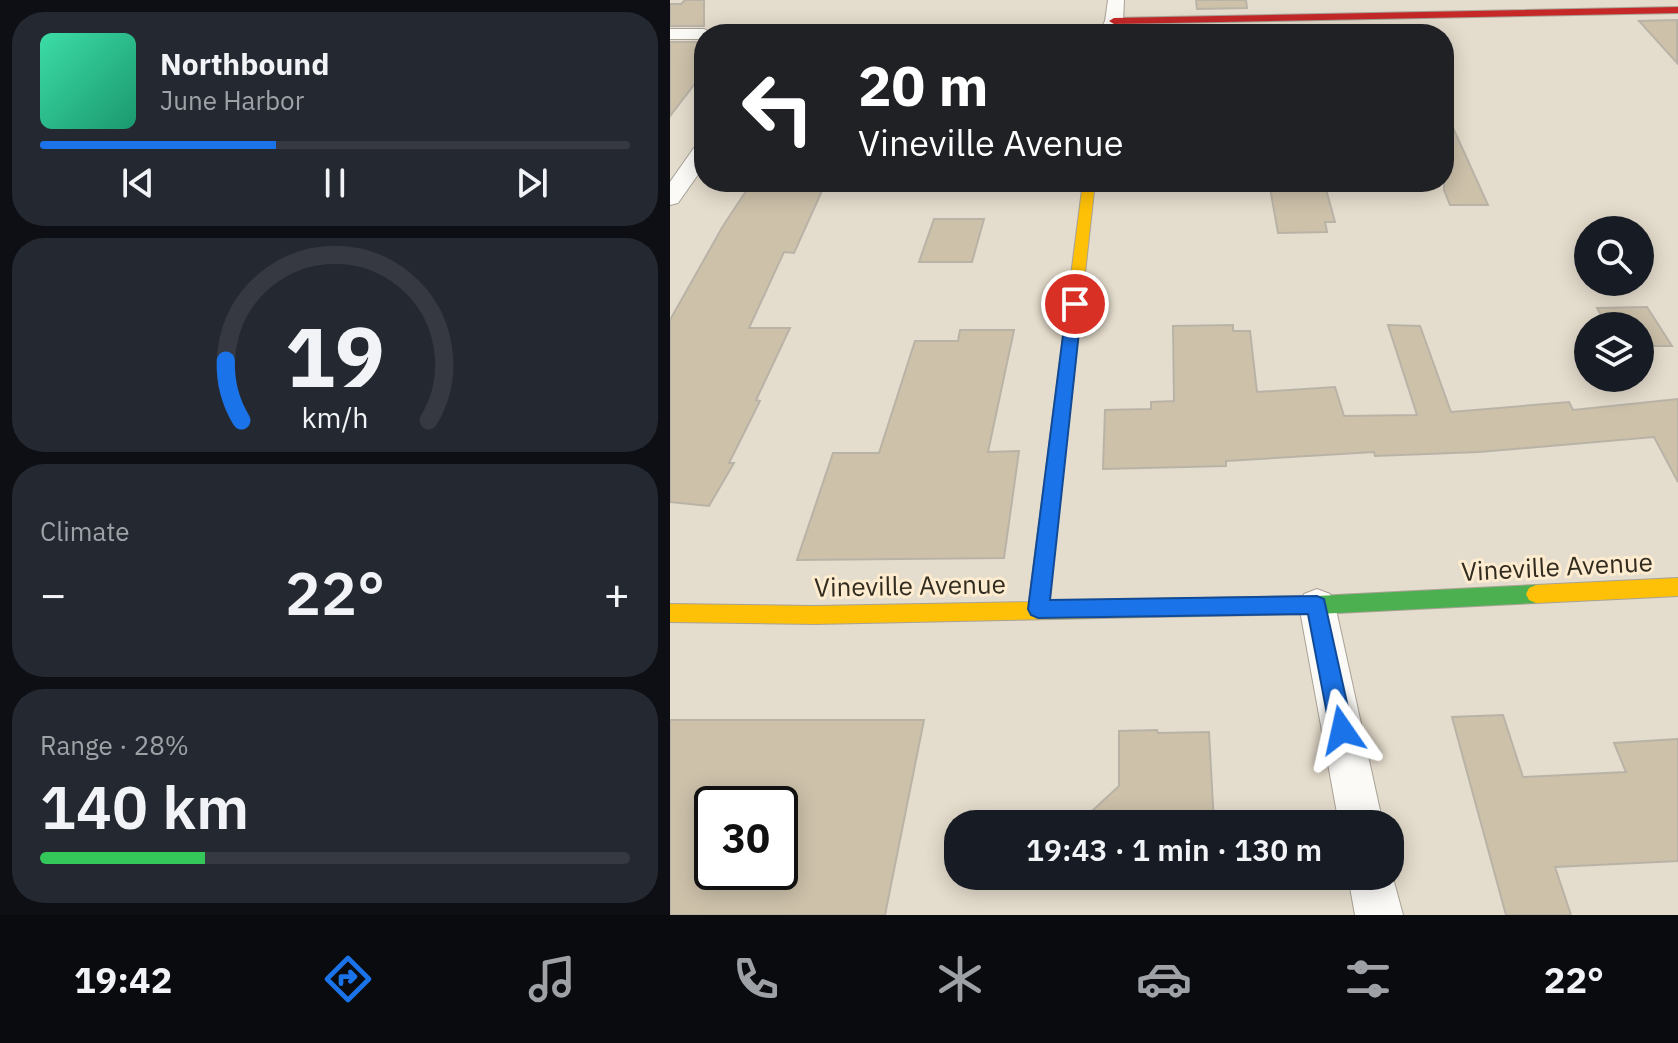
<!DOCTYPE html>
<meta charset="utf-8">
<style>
:root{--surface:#171b24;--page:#242831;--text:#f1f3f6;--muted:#9ea1a6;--line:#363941;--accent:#1a73e8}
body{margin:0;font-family:"IBM Plex Sans",sans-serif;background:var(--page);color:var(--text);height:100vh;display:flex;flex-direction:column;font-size:30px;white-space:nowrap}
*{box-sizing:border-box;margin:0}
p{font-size:26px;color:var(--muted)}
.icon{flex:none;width:44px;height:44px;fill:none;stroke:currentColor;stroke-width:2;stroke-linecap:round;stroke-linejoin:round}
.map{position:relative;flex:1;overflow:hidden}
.panel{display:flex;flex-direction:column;gap:12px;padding:12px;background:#0d0f14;width:670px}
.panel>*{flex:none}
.guide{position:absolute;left:24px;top:24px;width:760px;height:168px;border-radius:32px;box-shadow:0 4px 20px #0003;background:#202124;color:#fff;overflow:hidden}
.controls{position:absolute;left:904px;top:216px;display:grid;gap:16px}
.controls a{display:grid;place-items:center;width:80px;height:80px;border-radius:50%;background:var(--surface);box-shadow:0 4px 20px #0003;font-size:40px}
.speed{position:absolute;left:24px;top:786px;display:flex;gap:16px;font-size:40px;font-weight:700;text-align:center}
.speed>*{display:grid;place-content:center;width:104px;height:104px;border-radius:50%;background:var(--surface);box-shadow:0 4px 20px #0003;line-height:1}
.speed .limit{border:4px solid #111;border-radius:12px;background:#fff;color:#111}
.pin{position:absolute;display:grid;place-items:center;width:68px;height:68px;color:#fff;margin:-34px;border:4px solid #fff;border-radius:50%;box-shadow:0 2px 8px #0007}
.me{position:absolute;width:88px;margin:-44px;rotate:349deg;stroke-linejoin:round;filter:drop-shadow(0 0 6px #0008)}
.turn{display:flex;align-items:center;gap:28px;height:168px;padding:0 32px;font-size:36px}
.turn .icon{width:104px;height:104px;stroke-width:2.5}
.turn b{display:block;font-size:56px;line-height:68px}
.big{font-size:60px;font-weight:600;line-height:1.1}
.panel .widget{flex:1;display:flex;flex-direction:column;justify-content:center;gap:12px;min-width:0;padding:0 28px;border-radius:32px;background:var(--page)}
.panel .dial{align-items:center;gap:0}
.dial svg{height:208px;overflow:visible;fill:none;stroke:var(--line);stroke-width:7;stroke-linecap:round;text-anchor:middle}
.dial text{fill:var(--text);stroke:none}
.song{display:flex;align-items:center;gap:24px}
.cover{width:96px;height:96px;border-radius:12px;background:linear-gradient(135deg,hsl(160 70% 55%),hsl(160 70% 35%))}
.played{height:8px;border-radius:4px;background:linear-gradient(90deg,var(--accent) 40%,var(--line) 40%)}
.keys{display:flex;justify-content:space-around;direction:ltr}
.heat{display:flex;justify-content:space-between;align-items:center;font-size:44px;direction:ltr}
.charge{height:12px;border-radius:6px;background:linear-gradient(90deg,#34c759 28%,var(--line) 0)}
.trip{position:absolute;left:274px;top:810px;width:460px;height:80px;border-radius:32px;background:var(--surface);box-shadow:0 4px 20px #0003;font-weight:600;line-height:80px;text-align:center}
.dock{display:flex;height:128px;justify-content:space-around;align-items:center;background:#090b0e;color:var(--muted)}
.dock .icon{width:56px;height:56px}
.dock .active{color:var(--accent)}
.dock b{font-size:36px;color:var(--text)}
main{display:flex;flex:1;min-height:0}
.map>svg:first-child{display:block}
.building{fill:#cdc1aa;stroke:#b9b3a7;stroke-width:2;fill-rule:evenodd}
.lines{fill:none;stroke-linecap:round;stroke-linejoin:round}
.street-casing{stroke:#a8a296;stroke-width:2}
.fast-casing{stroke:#a8a296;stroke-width:2}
.slow-casing{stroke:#a8a296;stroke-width:2}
.jam-casing{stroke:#a8a296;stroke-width:2}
.street{fill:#fbfaf7;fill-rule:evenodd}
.fast{fill:#4caf50;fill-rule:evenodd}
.slow{fill:#ffc107;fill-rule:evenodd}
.jam{fill:#c62828;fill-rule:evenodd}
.route{fill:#1a73e8;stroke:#114b97;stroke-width:2}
.labels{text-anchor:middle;stroke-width:6;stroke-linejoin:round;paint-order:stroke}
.street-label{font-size:26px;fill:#312b20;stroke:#fdeccf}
</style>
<main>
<section class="panel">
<div class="widget">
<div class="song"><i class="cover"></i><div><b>Northbound</b><p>June Harbor</p></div></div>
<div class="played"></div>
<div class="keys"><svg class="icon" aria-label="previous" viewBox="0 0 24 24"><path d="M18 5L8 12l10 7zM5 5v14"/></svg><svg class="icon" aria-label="pause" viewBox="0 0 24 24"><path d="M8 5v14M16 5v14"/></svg><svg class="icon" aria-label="next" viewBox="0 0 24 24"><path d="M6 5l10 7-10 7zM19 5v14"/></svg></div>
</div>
<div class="widget dial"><svg viewBox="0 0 100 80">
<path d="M14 69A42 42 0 1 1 86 69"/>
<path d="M14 69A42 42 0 0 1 8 46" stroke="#1a73e8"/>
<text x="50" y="56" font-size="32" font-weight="700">19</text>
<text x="50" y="72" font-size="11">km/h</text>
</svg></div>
<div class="widget"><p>Climate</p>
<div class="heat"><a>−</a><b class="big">22°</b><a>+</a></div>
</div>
<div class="widget"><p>Range · 28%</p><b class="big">140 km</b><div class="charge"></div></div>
</section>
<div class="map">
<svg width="1008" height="915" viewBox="0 0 1008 915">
<rect width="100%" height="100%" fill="#e4dccc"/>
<path class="building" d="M15 0H34V26H0V4H11Z
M526 0H576L577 8 527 9Z
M1007 20V63L969 21Z
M0 42H34V72L0 116Z
M774 108 818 205H780L774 190Z
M82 182H156L124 253 114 252 79 328H120L86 400 90 401 59 463H64L39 506 0 502V320L53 226Z
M599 182H654L665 222H655L657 232 608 233Z
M264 219H314L302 262H249Z
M977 307 1002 346H970V326H937L927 308Z
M563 325V331H580L587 392 665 387 674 416 747 415 718 325 750 326 781 412 899 402 903 410 1008 399V482L984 437 809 452 705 456 704 452 556 461V466L433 469 435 410 481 409V402L504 401 503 326Z
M290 330H344L318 452 349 451 334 558 127 560 163 453H209L245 341H288Z
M833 715 853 777 956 772 944 743 1008 739V861L885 867 901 915H836L782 717Z
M0 720H254L215 915H0ZM42 804H110V872H42Z
M487 730 488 733 539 732 544 824H408L449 786V731Z"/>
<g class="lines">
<g class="street-casing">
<path id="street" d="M438 0H454L453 21 446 34H428L435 21Z
M0 29H34L43 34H34V39H0Z
M72 29H196L205 34H63Z
M34 143V166L8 203 0 205V182L26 145Z
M647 589 660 594 665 605 713 824H669L629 605 634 594Z
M720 867 733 915H685L678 876H720Z"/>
</g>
<g class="fast-casing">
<path id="fast" d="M866 585 873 588 876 594 873 600 866 603 647 614 479 617 472 614 469 608 472 602 479 599 647 596Z"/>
</g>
<g class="slow-casing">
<path id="slow" d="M413 182H425L379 601 479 599 486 602 489 608 486 614 479 617 145 624 0 622V604L145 606 359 602Z
M1008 578V596L866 603 859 600 856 594 859 588 866 585Z"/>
</g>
<g class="jam-casing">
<path id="jam" d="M1008 7V13L444 24 439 21 444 18Z"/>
</g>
<use href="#street" class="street"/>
<use href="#fast" class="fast"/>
<use href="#slow" class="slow"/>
<use href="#jam" class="jam"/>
</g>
<path class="route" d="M405 299 412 304 380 600 647 596 654 599 683 730 680 738 672 741 664 738 660 730 638 614 368 618 361 615 358 609 397 304Z"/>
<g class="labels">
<g class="street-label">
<text transform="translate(887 567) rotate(-3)" y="9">Vineville Avenue</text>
<text transform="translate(240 586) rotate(-1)" y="9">Vineville Avenue</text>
</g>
</g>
</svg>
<div class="controls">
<a><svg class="icon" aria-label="search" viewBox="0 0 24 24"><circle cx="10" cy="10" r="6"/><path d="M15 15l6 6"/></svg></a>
<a><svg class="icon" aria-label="layers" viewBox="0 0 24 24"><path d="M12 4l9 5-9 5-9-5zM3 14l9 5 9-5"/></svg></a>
</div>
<div class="speed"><div class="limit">30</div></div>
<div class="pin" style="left:405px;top:304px;background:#d93025"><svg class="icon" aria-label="arrive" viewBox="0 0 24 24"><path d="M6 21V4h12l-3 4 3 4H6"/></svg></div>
<svg class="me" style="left:672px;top:730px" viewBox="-20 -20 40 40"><path d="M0-17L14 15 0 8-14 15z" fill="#1a73e8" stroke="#fff" stroke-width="4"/></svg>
<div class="trip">19:43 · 1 min · 130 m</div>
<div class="guide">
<div class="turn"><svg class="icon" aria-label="left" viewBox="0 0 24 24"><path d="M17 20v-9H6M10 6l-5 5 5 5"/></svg><div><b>20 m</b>Vineville Avenue</div></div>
</div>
</div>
</main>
<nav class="dock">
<b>19:42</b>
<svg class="icon active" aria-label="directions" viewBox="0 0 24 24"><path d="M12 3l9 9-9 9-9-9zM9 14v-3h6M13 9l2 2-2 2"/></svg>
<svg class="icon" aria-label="music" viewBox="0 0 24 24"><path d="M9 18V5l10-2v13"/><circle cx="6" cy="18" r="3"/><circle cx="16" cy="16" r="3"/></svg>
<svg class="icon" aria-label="phone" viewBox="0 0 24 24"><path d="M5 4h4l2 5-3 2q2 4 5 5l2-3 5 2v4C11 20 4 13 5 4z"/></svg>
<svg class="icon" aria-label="climate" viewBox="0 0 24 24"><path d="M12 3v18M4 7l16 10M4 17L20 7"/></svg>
<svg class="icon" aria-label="car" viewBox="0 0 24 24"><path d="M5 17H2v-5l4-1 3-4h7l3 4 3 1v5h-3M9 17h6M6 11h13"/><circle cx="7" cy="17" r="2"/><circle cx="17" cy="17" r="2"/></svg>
<svg class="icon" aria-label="filters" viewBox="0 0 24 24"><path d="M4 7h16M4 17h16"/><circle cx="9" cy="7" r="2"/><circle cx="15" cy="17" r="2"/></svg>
<b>22°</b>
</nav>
